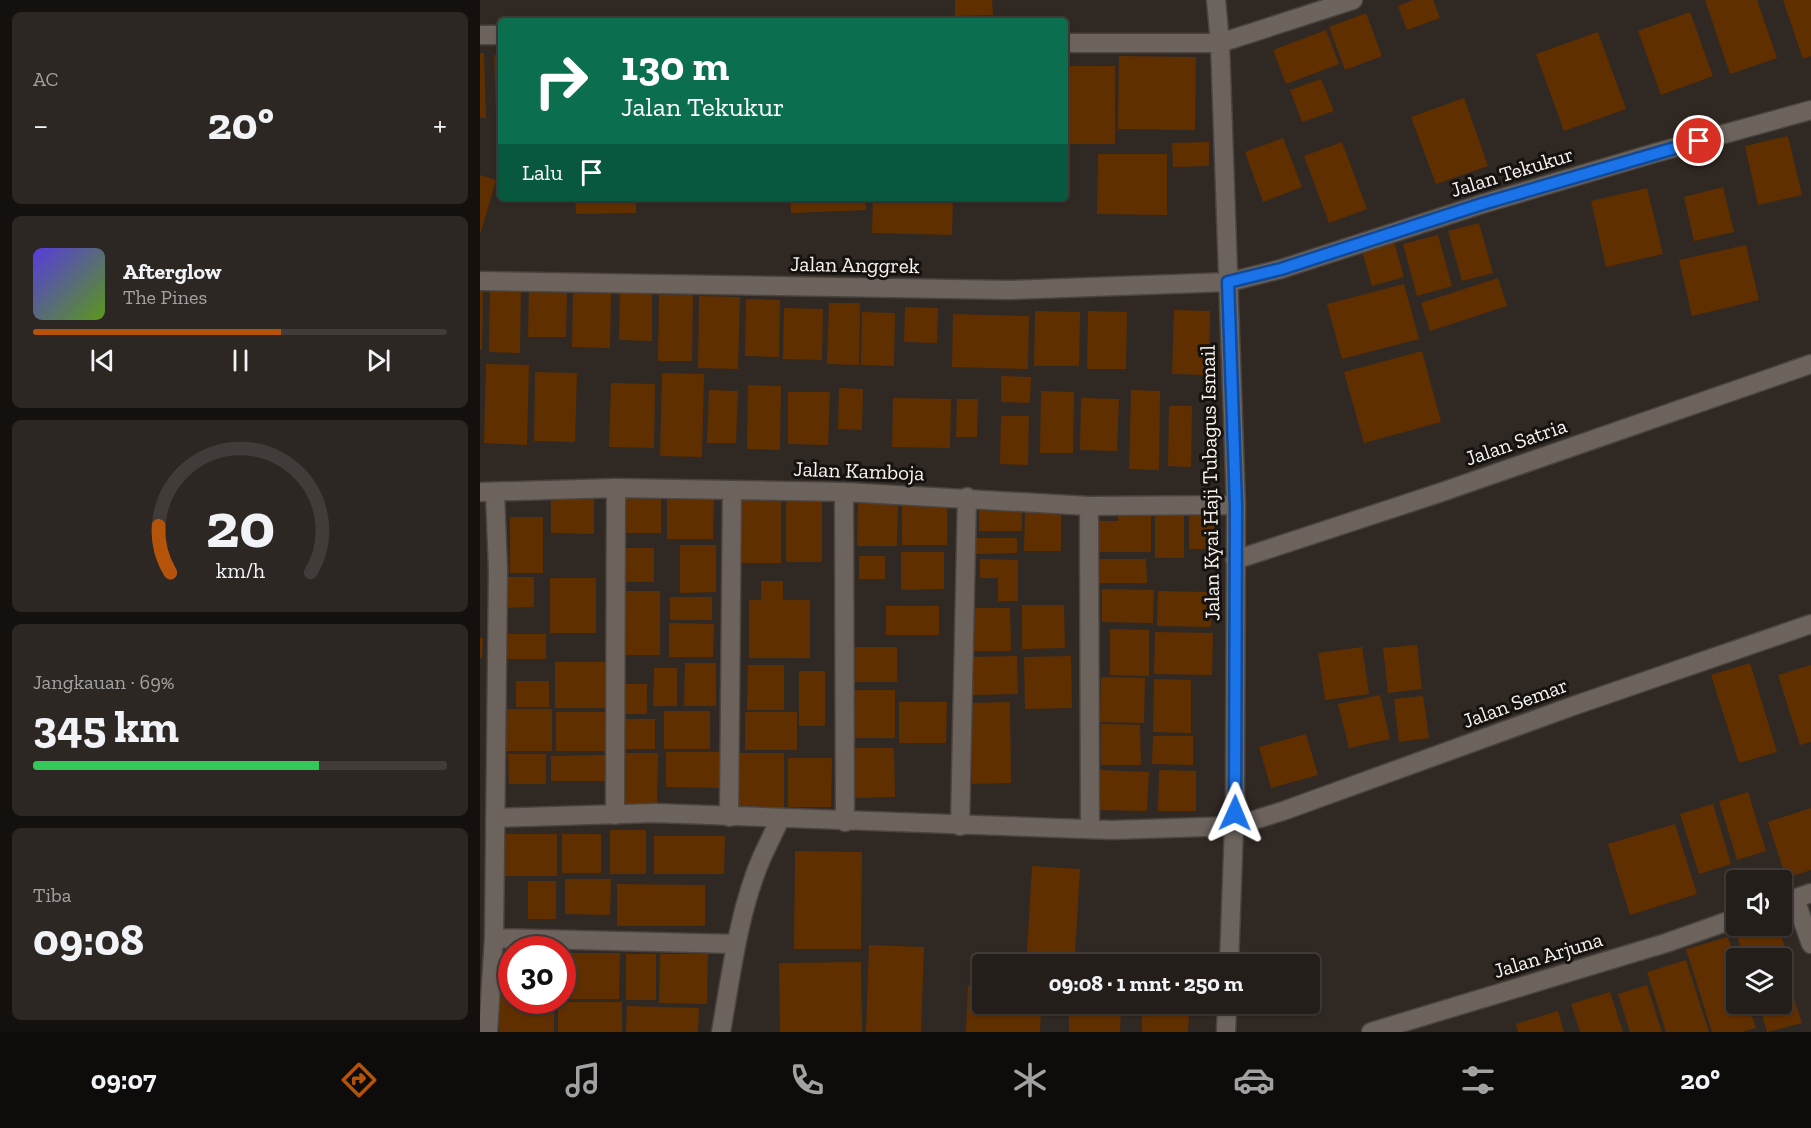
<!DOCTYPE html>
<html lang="id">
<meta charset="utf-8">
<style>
:root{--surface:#241e1a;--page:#2c2723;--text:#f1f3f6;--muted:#a3a2a2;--line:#413c39;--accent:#b45309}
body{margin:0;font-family:"Zilla Slab",serif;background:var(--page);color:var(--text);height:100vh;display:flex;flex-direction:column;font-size:22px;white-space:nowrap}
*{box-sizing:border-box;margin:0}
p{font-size:20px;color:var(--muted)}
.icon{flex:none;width:33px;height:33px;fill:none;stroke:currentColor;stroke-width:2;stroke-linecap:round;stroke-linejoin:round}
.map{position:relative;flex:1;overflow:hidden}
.details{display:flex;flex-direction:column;gap:12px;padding:12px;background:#14100e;width:480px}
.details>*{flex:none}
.banner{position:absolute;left:18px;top:18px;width:570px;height:183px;border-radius:6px;box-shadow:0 2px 4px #0004,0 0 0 2px var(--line);background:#0b6e4f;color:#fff;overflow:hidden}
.tools{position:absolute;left:1246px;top:870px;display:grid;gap:12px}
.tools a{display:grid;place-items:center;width:66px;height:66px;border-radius:6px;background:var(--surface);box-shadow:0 2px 4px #0004,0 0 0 2px var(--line);font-size:30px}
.speed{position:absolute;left:18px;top:936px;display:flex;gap:12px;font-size:30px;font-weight:700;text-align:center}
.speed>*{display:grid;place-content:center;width:78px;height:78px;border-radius:50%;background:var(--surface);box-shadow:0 2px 4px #0004,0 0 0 2px var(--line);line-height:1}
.speed .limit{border:9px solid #d22;background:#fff;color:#111}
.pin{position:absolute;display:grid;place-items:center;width:51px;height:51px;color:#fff;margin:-26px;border:3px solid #fff;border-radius:50%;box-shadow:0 2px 6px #0007}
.me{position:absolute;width:66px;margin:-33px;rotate:1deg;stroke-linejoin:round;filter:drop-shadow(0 0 4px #0008)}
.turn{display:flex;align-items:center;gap:21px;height:126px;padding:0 24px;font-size:27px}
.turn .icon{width:78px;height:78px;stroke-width:2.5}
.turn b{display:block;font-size:42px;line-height:51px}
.then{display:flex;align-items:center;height:57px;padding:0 24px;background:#0003;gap:12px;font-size:22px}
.big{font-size:45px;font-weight:800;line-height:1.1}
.details .tile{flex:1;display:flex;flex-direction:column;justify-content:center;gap:9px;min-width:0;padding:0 21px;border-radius:9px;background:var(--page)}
.details .dial{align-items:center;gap:0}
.dial svg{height:156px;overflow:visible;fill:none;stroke:var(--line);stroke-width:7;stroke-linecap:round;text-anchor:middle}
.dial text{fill:var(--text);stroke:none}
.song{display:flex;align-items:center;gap:18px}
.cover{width:72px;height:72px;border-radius:9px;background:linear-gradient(135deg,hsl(250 70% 55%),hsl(90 70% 35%))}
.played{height:6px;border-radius:3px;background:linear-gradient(90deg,var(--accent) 60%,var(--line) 60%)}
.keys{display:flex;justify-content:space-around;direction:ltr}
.heat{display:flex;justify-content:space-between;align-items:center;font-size:33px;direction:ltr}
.charge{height:9px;border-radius:4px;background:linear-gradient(90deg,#34c759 69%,var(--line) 0)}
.trip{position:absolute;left:492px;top:954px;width:348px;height:60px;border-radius:6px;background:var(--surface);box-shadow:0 2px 4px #0004,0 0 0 2px var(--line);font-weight:800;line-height:60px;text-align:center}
.menu{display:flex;height:96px;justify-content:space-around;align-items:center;background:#0e0c0a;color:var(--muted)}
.menu .icon{width:42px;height:42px}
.menu .on{color:var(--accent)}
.menu b{font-size:27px;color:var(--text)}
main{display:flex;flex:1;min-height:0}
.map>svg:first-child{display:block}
.building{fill:#602f00}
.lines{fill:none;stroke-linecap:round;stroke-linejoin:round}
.minor-casing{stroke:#4a433e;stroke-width:21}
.minor{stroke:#6c635d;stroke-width:18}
.route-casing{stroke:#114b97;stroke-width:15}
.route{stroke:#1a73e8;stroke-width:10}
.labels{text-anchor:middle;stroke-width:6;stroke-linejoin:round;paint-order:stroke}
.street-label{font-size:21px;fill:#f9f4f0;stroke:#151210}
</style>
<main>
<section class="details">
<div class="tile"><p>AC</p>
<div class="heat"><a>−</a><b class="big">20°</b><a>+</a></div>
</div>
<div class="tile">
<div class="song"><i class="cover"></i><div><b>Afterglow</b><p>The Pines</p></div></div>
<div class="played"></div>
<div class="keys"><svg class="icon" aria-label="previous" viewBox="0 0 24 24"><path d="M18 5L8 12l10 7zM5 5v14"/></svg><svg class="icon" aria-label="pause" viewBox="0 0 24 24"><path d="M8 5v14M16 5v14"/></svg><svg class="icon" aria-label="next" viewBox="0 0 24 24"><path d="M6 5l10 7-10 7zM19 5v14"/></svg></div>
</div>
<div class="tile dial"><svg viewBox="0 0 100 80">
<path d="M14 69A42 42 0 1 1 86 69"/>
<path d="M14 69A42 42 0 0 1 8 45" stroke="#b45309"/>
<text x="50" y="56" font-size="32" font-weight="700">20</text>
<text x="50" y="72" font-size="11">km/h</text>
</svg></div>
<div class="tile"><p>Jangkauan · 69%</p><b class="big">345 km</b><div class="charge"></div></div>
<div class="tile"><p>Tiba</p><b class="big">09:08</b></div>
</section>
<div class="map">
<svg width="1331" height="1032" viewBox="0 0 1331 1032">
<rect width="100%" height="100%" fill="#302823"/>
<path class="building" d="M475 0H512L513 15 475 16Z
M933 0H953L960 18 927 30 918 6Z
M1225 0H1277L1297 58 1250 74Z
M1303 0H1331V56L1323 59Z
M1210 12 1233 76 1181 95 1158 31Z
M886 13 902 56 865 70 849 27Z
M846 30 859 64 806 84 793 50Z
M1118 32 1146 109 1084 131 1056 54Z
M0 53H4L6 118H0Z
M14 55H21V112H16Z
M639 56 716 57 715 130 638 129Z
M585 66H635V144H585Z
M841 79 854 111 822 122 810 90Z
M984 98 1008 166 956 184 931 117Z
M1308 136 1322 195 1278 205 1265 146Z
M803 138 822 187 783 202 765 152Z
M729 142V166L693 167 692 143Z
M862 142 887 209 849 223 824 156Z
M618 154H687V215L617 214Z
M0 175 16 180 1 232H0Z
M1243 187 1254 232 1214 241 1204 197Z
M1167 188 1183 254 1126 267 1111 201Z
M95 198H156V213L96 214Z
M310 198H385L386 210 311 213Z
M393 198H473L472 235 392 233Z
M999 223 1013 273 982 281 968 231Z
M958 235 972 286 937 296 923 244Z
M914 242 924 277 892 286 882 251Z
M1266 245 1279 300 1212 316 1199 260Z
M1018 278 1027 306 950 331 941 303Z
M10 284 41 285 40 353 9 352Z
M924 284 939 339 862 359 847 304Z
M49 288H87L86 337H48Z
M0 291H3L2 350H0Z
M93 291 131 292 130 348 92 347Z
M140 292 172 293V341L139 340Z
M179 294 213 295 212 361H178Z
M219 296 260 297 258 369 218 368Z
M266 299 300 300 299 357 265 356Z
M349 303H380L379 365 347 364Z
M425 307 458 308 457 343 424 342Z
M304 308 343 309 342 360 303 359Z
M694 310 730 311 729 375 692 374Z
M555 311 600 312 599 366H554Z
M608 311 647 312 646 369H607Z
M382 312 415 313 414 366 381 365Z
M473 314 549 316 548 369 472 367Z
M942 351 961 422 884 443 864 372Z
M6 364 49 365 47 445 4 443Z
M55 372 97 373 95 442 54 441Z
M182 373 224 374 222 457 180 456Z
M521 376 551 377 550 403 521 402Z
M131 383 175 384 174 448 129 447Z
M268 385 301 386 300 450 267 449Z
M359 388 383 389 382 430 358 429Z
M229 390 258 391 256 443H227Z
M651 390 680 391 679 470 649 469Z
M561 391 594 392 593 453H560Z
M308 392H350L348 445 308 444Z
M413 398 471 399 470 448 412 447Z
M601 398 639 399 637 451 600 450Z
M477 399H498L497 437H476Z
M689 406H712L711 467 688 466Z
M521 416H549L548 465 520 464Z
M140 491 181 492V533H139Z
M187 493H234L233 539H187Z
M71 494H114V534L71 533Z
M255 495 301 496V563H255Z
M306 497 342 498V562H306Z
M378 498H418L417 546H377Z
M422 500H467V545H422Z
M499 506H542V531H499Z
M638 508H671V552H613V521H638Z
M709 510H735V549H709Z
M545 511H581V551H544Z
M675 513H704V558H675Z
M30 517H63V573H30Z
M496 538H537V553L496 554Z
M200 545H236V592L200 593Z
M141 548H174V582H140Z
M421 552H464V589L421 590Z
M379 556H405V579H379Z
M500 559 538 560V601H518V578H500Z
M612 559H666L667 583H611Z
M21 577H54V607L21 608Z
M70 578H116V633H70Z
M281 581H303V600H330V658H269V600H281Z
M622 589 674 590 673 623 622 622Z
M143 591H180V655H143Z
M678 591 731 592V627L677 626Z
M190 597H232V620H190Z
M542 605H584L585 648 542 649Z
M406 606H459V635H406Z
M491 608H530L531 651H492Z
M189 623 234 624 233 657H189Z
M630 629 669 630V676L630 675Z
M675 632 733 633 732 675 674 674Z
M23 634H66V659H23Z
M0 638H3L2 658H0Z
M937 645 942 689 908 693 903 648Z
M372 647H417V682H372Z
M882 647 889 694 845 700 838 653Z
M537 656 538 694 489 695 488 657Z
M591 656 592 708 545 709 544 657Z
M75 662H129V708H75Z
M205 663H236V706H204Z
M1270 663 1297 752 1259 763 1231 675Z
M268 665H304V710H267Z
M1331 665V742L1320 745 1298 675Z
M174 668H197V706H173Z
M319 671H345V726H319Z
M621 677 665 678 664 723 620 722Z
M674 679 711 680V733L673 732Z
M36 681H69V707H36Z
M139 684H167V714H139Z
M372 690H415V738H372Z
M900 695 910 739 869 748 858 704Z
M943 696 949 738 919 742 914 699Z
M419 702H467L466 743H419Z
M530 702 531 783 492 784 491 703Z
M24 709H72V751H24Z
M184 711H230V749H184Z
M76 712H126V751H76Z
M265 712H317V750H265Z
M143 719H175V749H143Z
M621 724 660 725 661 765H621Z
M826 734 838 775 791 788 779 747Z
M673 736H713V765L672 764Z
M372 748H414L415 797 372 798Z
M186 752H244L243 788 186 787Z
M146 753H178L177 805H145Z
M258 753H304V812H258Z
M28 754H66V784H29Z
M127 755V781H71V756Z
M308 758H352L351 807H308Z
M619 770 669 772 667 811 618 810Z
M679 770 716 771V811H678Z
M1268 792 1286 851 1257 860 1239 801Z
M1233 804 1251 864 1219 874 1200 814Z
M1331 808V870L1306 878 1288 822Z
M1195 824 1217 894 1150 915 1128 844Z
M130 830H166V874H130Z
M21 834H77V876H21Z
M82 834H121V873H82Z
M174 836H245L244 874H174Z
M315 851 382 852 381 949H314Z
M552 866 600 869 595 954 547 952Z
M85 879H131L130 915 85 914Z
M48 881H76V919H48Z
M137 884 225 885V926H137Z
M1276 926H1298L1311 965 1302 968V958H1264L1256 932Z
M1248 937 1257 967V1004H1268L1276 1028 1262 1032H1232L1206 949Z
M389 945 444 947 441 1032H386Z
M85 953H140L139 999H84Z
M146 954H176V1000H146Z
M180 954H228L227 1004 179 1003Z
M19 955H32V1000H74V1032H19Z
M1206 960 1229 1032H1186L1167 972Z
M381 962 382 1032H300L299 963Z
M1305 971 1322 1023 1287 1032 1279 1004H1302V972Z
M488 985 502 986V1004H561L560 1032H486Z
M1167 985 1182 1032H1150L1138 994Z
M1130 992 1143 1032H1100L1091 1004Z
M78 1002H142V1032H78Z
M589 1004H641L640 1032H589Z
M654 1004H698V1007L653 1006Z
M147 1006 219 1008 218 1032H146Z
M662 1010 709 1012 708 1032H662Z
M1078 1011 1084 1032H1038L1036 1024Z"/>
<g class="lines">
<g class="minor-casing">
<path id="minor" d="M736 0 740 43 756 505 755 799 749 964
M0 35H21
M585 43H740L873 0
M0 281 529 290 749 282 801 269 1002 204 1175 153 1331 110
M0 492 136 488 364 492 609 506 756 505
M364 492 365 822
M609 506 610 829
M755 560 959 493 1331 364
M135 815 136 488
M249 817 252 490
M15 818 175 813 632 830 755 826 803 811 1093 706 1331 624
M480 826 487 497
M1315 899 1331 944
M1302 903 1331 893
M14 938 256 944
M8 1032 14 938 18 570 15 492
M241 1032C251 975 259 909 282 857 288 844 294 832 300 819
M746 1032 747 1004
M891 1032 1186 943 1257 918"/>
</g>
<use href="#minor" class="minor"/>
</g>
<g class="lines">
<g class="route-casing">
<path id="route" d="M755 813 756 506 748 282 801 269 1002 204 1219 141"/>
</g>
<use href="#route" class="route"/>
</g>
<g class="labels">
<g class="street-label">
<text transform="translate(1032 172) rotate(-17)" y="7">Jalan Tekukur</text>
<text transform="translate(375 265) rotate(1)" y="7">Jalan Anggrek</text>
<text transform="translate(1036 442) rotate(-19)" y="7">Jalan Satria</text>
<text transform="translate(379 471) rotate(2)" y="7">Jalan Kamboja</text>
<text transform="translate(730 483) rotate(-91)" y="7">Jalan Kyai Haji Tubagus Ismail</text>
<text transform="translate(1035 703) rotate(-20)" y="7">Jalan Semar</text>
<text transform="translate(1068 955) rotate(-17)" y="7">Jalan Arjuna</text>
</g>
</g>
</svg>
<div class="tools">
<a><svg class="icon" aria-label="sound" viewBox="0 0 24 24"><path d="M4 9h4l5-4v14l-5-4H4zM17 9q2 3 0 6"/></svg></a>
<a><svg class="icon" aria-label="layers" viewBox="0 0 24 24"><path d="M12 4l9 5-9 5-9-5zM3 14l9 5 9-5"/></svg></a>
</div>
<div class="speed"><div class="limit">30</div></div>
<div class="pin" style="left:1219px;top:141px;background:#d93025"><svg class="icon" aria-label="arrive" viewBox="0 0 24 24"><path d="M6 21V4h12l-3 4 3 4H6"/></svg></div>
<svg class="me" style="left:755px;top:813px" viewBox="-20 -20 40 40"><path d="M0-17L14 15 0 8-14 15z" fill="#1a73e8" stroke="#fff" stroke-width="4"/></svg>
<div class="trip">09:08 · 1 mnt · 250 m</div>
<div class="banner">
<div class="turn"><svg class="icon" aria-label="right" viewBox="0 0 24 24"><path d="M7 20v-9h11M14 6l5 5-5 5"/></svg><div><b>130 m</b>Jalan Tekukur</div></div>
<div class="then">Lalu<svg class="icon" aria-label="arrive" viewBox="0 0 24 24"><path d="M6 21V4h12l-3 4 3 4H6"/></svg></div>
</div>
</div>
</main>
<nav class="menu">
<b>09:07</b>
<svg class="icon on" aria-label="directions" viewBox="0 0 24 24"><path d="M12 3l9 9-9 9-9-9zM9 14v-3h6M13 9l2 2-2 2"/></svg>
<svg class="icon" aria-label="music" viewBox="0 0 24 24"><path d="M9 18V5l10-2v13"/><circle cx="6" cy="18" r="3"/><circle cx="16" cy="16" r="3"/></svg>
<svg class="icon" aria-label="phone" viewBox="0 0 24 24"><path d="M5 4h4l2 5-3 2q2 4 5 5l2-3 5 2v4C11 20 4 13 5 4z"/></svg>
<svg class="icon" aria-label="climate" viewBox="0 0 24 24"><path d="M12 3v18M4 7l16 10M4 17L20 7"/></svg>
<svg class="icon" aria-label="car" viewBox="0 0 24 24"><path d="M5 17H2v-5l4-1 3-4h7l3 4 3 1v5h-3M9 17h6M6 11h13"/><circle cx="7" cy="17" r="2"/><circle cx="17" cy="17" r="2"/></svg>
<svg class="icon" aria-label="filters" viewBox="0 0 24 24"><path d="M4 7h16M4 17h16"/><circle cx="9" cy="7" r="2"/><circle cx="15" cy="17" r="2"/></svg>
<b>20°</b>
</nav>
